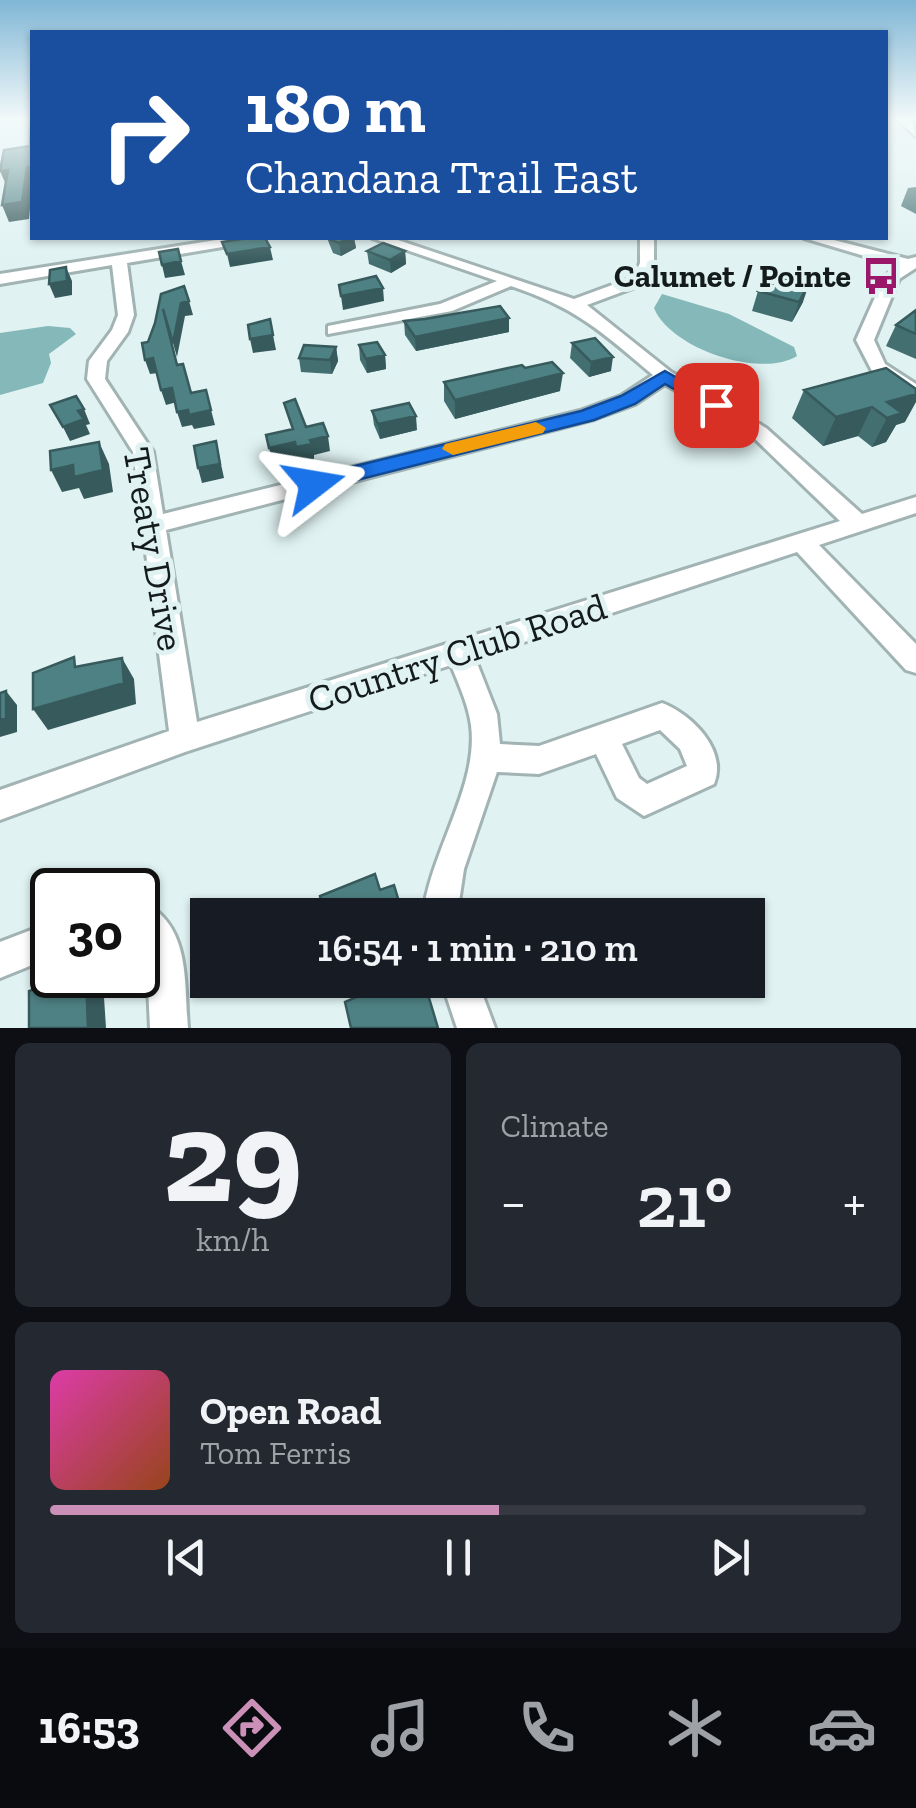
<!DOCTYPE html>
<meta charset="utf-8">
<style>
:root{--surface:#171b24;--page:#242831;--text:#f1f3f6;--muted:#9ea1a6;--line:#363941;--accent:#ca90b7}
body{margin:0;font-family:"Zilla Slab",serif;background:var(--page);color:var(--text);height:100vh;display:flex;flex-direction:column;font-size:38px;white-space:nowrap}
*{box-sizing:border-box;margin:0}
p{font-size:32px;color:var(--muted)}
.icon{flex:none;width:55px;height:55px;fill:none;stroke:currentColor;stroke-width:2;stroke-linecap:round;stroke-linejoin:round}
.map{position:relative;height:1028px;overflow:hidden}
.side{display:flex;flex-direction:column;gap:15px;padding:15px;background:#0d0f14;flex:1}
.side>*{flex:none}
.hud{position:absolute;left:30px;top:30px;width:858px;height:210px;border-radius:0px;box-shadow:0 2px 8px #0004;background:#1a4fa0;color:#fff;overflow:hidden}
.speed{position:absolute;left:30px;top:868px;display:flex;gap:20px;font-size:50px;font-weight:700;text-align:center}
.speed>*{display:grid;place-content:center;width:130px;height:130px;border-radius:50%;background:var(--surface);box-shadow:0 2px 8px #0004;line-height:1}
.speed .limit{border:5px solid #111;border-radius:15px;background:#fff;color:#111}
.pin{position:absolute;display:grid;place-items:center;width:85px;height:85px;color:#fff;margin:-42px;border-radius:20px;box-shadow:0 5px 15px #0006}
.me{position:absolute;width:110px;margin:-55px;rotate:76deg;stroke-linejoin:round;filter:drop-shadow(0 0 8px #0008)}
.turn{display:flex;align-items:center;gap:35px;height:210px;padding:0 50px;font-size:45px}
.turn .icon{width:130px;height:130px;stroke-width:2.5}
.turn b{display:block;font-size:70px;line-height:85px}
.big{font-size:75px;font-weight:600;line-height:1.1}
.side .card{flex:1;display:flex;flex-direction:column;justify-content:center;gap:15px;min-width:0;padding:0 35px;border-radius:15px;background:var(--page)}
.side .dial{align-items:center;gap:0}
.dial b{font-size:130px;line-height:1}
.song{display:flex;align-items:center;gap:30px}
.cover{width:120px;height:120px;border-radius:15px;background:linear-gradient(135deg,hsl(320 70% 55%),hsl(20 70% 35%))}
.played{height:10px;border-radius:5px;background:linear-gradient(90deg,var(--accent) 55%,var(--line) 55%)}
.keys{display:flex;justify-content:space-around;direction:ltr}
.heat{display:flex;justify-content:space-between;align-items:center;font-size:55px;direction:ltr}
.side .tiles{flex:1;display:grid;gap:15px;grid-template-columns:1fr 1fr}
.card:last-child{grid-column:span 2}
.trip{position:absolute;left:190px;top:898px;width:575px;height:100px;border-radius:0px;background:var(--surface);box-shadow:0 2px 8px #0004;font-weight:600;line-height:100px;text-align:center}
.tabs{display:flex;height:160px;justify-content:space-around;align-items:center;background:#090b0e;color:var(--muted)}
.tabs .icon{width:70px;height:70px}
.tabs .current{color:var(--accent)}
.tabs b{font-size:45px;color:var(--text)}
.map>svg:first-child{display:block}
.water{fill:#84b8b9}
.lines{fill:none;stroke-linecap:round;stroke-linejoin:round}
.minor-casing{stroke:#a2b3b4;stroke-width:6}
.major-casing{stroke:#a2b3b4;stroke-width:5}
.minor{fill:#fff;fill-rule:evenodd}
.major{fill:#fff;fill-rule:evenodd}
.wall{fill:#436f71}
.shaded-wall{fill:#375a5c}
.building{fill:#4e8183;stroke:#375a5c;stroke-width:2.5}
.route{fill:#1a73e8;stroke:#114b97;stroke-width:2.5}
.slow{fill:#f59e0b}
.labels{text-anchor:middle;stroke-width:10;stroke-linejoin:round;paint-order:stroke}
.far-poi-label{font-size:32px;font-weight:bold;fill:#141b1b;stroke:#e0f2f2;text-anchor:end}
.street-label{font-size:38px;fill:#141b1b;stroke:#e0f2f2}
</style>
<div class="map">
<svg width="916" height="1028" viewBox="0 0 916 1028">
<rect width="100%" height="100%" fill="#e0f2f2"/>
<path class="water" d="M662 294 729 314 794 347 797 356C760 379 670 348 654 308Z
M48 326 70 328 76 334 49 354 51 363 43 383 0 395V333Z"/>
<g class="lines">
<g class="minor-casing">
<path id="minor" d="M229 238H259L252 242 127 263 134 315 128 332 107 361 105 379 153 452 163 514 580 411 621 396 653 375C602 332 577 308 511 286L452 311 328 334V326L440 304 497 281 372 238H392L574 299 634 277 640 263V238H654V263L646 283 587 305 671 372 766 428 862 514 916 497V513L819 545 916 644V673L906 670 797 552 475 658 497 714 500 744 539 746 662 703C691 714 728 750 714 784L644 816 617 798 596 754 539 774 497 772 464 869 457 915H423C430 852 479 786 471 725 468 704 459 685 451 665L185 752 0 820V790L169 731 133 452 87 379 89 361 112 330 118 315 112 265 0 284V274ZM665 384 752 436 840 521 197 722 166 530 594 419 635 404ZM660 730 680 749 687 766 647 784 639 778 622 744Z
M804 238H826L908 259 916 257V268L899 279 874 340 885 364 916 384V398L872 371 856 340 884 277 898 266Z
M138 900C191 922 184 979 188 1028H150L147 965 138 937Z
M52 922V957L0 978V942Z
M441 980H477L495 1028H457Z"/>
</g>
<g class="major-casing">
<path id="major" d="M897 119H912L916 137Z"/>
</g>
<use href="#minor" class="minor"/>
<use href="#major" class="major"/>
</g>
<path class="wall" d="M916 187V214L901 206 908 188Z
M327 238H354L356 248 341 256 333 253Z
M367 251H405L406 264 391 273 369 264Z
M758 291 803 302 792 322 752 311Z
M916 310V359L886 346 896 325Z
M509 318V332L416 351 405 335 404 321Z
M572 343 611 371 589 377 570 358Z
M359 345 385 355 386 369 367 373 360 360Z
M336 347 338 361 332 374 301 372 299 358Z
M525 368 560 391 455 419 444 401V382Z
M886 368 905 422 896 425 886 442 872 447 858 436 823 446 792 418 804 390Z
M372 411 417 430 380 439 374 425Z"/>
<path class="shaded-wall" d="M27 167H32V188L29 219 9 222 2 205Z
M8 170 7 187 0 171Z
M350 238H354L356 248 341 256 339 243Z
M270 247 273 260 230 267 227 254Z
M405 251 406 264 391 273 390 260Z
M181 261 185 275 165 278 162 265Z
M66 267 72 281V295L55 298 49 284Z
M810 281 803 302 792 322 799 302Z
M383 288 384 301 343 310 341 296Z
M189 301 193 315 185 316 177 357 173 343 181 303Z
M509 318V332L416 351 415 337Z
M273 335 276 350 253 353 250 339Z
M336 347 338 361 332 374 330 360Z
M385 355 386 369 367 373 366 359Z
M613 357 611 371 589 377 591 362Z
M153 358 158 373 150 374 145 360Z
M563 373 560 391 455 419V400Z
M172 388 177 402 166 405 161 390Z
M916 394V402L905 422 896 425 886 442 872 447 887 418V402Z
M872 407 858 436 823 446 836 417Z
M84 409 90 424 86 425 90 434 70 441 63 427 78 411Z
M188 410H211L215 425 194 429 192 425 182 427 177 412Z
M416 416 417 430 380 439 378 424Z
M328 436 330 451 314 455V459L299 462 296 447 310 440Z
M216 441 224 478 202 483 198 468Z
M99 442 109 464 113 492 84 499 79 488 62 492 51 470 73 465Z
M295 442 298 457 273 463 269 448Z
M122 658 134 679 136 704 48 730 33 709Z
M6 691 17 705V732L0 737V720Z
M86 975H94L103 982 106 1028H88Z"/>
<path class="building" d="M30 119H32V167H27L22 202 2 205 8 170 0 171 4 150 30 146Z
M248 238H265L270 247 227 254 222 242Z
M330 238H350L339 243 331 240Z
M383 243 405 251 390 260 367 251Z
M178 249 181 261 162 265 159 252Z
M66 267 67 281 49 284 50 270Z
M772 272 810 281 799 302 758 291Z
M376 276 383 288 341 296 339 285Z
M184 286 189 301 181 303 173 343 163 309 177 365 183 364 191 393 206 390 211 410 189 415 188 410 177 412 172 388 161 390 153 358 145 360 142 343 148 342 155 323 161 294Z
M500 306 509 318 415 337 404 321 425 319Z
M916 310V334L896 325Z
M270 319 273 335 250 339 248 325Z
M595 338 613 357 591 362 572 343Z
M377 342 385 355 366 359 359 345Z
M304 345 336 347 330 360 299 358Z
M552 362 563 373 455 400 444 382 522 365 525 368Z
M886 368 916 389V394L887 402 902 413 887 418 872 407 836 417 804 390Z
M76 396 84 409 78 411 84 419 63 427 50 405Z
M295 399 306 427 323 423 328 436 310 440 312 444 296 447 295 442 269 448 266 435 293 429 284 403Z
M409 403 416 416 378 424 372 411Z
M216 441 220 464 198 468 194 446Z
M99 442 103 470 74 477 73 465 51 470 50 451Z
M74 657 75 667 122 658 124 683 33 709V673Z
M6 691V718L0 720V693Z
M375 874 380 890 394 885 403 915H324L320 896Z
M69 975H86L88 1028H29V991Z
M395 980H406L410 995 426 988 438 1028H351L345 1002Z"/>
<linearGradient id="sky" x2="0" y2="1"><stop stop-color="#80b6d5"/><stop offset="0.45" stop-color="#f1f9f9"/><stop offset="1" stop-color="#f1f9f9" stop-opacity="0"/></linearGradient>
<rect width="916" height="263" fill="url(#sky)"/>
<path class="route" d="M665 371 725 405 716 411 709 409 665 384 635 404 594 420 314 491 303 484 314 476 581 411 621 396Z"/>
<path class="slow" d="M536 422 546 428 543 433 453 455 442 449 445 444Z"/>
<defs>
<g id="bus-bare" transform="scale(3)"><path d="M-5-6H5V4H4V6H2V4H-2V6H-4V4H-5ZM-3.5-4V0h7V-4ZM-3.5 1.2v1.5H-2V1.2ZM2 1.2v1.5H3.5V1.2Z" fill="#9b176a" stroke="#e0f2f2" stroke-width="2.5" paint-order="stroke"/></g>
</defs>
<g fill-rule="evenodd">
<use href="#bus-bare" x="881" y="276"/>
</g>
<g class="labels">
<g class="far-poi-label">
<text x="851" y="287">Calumet / Pointe</text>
</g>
<g class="street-label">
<text transform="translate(154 549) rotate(80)" y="13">Treaty Drive</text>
<text transform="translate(457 653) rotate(-18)" y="13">Country Club Road</text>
</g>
</g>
</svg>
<div class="speed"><div class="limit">30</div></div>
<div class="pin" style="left:716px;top:405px;background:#d93025"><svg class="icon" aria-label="arrive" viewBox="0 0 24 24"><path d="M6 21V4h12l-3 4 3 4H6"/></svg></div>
<svg class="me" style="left:314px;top:484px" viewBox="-20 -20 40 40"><path d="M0-17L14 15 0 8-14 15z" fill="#1a73e8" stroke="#fff" stroke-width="4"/></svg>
<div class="trip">16:54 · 1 min · 210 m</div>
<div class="hud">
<div class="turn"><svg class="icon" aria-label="right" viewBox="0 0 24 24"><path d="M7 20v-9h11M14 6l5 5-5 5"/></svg><div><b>180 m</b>Chandana Trail East</div></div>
</div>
</div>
<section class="side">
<div class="tiles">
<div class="card dial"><b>29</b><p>km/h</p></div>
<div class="card"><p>Climate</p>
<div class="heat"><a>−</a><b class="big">21°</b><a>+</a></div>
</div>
<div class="card">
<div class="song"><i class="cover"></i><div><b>Open Road</b><p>Tom Ferris</p></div></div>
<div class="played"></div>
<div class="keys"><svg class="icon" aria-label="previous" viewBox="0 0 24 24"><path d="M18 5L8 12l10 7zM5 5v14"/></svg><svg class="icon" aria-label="pause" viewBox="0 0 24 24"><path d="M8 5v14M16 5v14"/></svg><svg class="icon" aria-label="next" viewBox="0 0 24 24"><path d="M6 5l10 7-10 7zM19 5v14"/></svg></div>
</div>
</div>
</section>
<nav class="tabs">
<b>16:53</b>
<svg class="icon current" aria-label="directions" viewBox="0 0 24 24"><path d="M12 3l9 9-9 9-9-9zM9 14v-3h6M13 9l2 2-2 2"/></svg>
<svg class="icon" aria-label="music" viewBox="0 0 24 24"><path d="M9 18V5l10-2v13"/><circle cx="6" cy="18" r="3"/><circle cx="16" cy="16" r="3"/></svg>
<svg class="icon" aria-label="phone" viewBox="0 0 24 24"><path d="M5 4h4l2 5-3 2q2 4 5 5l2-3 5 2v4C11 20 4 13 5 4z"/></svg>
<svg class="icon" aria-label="climate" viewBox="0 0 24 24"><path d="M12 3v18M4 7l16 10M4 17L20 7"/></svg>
<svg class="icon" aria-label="car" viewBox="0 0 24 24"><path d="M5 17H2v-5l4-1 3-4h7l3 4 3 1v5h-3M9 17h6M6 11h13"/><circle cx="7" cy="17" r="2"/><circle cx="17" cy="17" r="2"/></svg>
</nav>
